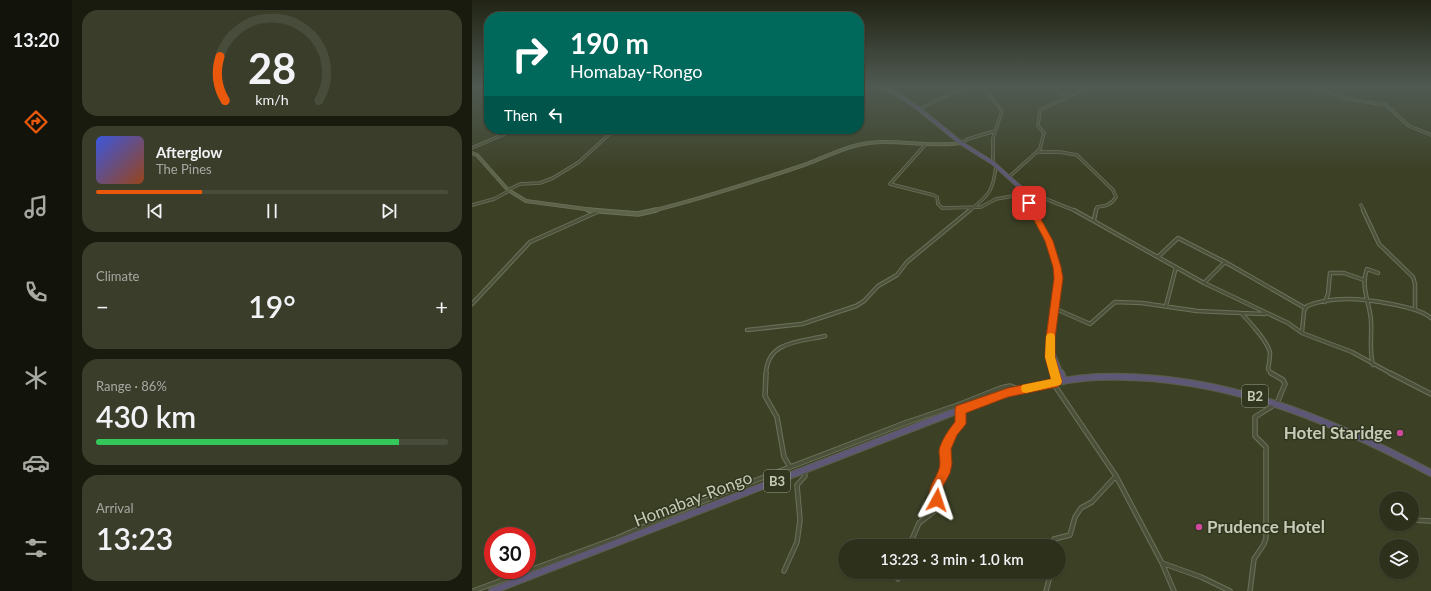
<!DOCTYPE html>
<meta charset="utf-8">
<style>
:root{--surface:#2d311c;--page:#393d29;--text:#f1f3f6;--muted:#a7a9a3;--line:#484c3b;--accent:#ea580c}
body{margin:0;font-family:Lato,sans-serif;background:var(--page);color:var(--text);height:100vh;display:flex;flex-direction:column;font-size:15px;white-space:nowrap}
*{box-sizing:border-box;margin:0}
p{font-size:13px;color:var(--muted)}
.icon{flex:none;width:22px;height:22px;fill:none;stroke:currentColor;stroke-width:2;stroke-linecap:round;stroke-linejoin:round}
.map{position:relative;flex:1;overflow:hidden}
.details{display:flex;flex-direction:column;gap:10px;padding:10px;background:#191b0f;width:400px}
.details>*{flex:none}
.banner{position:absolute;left:12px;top:12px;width:380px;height:122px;border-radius:16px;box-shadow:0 1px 3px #0004,0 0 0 1px var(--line);background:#00695c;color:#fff;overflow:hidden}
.buttons{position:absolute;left:907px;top:491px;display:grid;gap:8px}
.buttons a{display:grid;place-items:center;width:40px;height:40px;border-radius:50%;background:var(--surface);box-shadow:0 1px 3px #0004,0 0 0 1px var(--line);font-size:20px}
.speed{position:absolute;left:12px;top:527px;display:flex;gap:8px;font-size:20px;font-weight:700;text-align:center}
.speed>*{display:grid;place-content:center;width:52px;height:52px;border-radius:50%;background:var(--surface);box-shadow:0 1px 3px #0004,0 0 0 1px var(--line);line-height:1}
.speed .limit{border:6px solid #d22;background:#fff;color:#111}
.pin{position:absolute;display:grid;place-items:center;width:34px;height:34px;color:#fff;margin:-17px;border-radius:8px;box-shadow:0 2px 6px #0006}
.me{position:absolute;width:44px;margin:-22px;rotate:5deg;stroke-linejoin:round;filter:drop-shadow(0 0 3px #0008)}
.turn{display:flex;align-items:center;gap:14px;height:84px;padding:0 20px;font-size:18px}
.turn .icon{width:52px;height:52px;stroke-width:2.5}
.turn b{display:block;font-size:28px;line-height:34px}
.then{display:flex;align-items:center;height:38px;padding:0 20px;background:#0003;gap:8px;font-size:15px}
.big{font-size:30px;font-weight:600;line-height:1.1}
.details .card{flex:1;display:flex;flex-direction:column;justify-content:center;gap:6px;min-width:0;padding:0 14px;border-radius:16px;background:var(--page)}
.details .dial{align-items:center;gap:0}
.dial svg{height:104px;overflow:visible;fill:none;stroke:var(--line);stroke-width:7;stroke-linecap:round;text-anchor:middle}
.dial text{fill:var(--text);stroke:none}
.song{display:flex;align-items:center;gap:12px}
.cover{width:48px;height:48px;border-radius:6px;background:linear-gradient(135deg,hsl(230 70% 55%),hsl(20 70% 35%))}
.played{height:4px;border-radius:2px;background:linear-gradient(90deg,var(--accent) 30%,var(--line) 30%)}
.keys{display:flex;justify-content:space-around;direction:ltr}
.heat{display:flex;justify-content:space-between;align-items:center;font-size:22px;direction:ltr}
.charge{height:6px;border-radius:3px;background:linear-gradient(90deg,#34c759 86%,var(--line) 0)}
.trip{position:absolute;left:366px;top:539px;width:228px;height:40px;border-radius:20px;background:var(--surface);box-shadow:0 1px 3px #0004,0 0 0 1px var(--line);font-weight:600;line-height:40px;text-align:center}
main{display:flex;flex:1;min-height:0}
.tab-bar{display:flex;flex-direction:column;width:72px;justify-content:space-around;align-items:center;background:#12140b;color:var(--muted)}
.tab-bar .icon{width:28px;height:28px}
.tab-bar .current{color:var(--accent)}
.tab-bar b{font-size:18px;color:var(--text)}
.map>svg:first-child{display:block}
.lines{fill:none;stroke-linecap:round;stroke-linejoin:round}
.street-far2-casing{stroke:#6c715b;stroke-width:3.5}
.street-far1-casing{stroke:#6c715b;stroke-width:4.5}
.street-casing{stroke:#6c715b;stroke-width:5.5}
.secondary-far1-casing{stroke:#6c715b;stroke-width:4}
.secondary-casing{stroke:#6c715b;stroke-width:5.5}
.highway-far2-casing{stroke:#595e48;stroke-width:5}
.highway-far1-casing{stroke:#595e48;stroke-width:6}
.highway-casing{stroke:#595e48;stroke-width:8}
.street-far2{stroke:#4c513a;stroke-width:2}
.street-far1{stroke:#4c513a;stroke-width:2.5}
.street{stroke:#4c513a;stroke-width:3.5}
.secondary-far1{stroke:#5d6348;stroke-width:2.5}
.secondary{stroke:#5d6348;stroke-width:3.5}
.highway-far2{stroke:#5e5776;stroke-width:3.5}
.highway-far1{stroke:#5e5776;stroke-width:4.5}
.highway{stroke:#5e5776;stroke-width:6}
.route{fill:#ea580c;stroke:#983908}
.slow{fill:#f59e0b}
.hotel-dot{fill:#d1479c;stroke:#31361f;stroke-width:1.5}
.labels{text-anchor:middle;stroke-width:3;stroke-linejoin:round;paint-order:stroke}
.shield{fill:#31361f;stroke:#999e89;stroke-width:1}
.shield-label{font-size:13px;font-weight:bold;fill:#c6cbb7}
.near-poi-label{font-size:17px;font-weight:bold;fill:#c6cbb7;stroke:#31361f;text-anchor:end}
.near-street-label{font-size:17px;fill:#c6cbb7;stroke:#31361f}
</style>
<main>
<nav class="tab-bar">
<b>13:20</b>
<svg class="icon current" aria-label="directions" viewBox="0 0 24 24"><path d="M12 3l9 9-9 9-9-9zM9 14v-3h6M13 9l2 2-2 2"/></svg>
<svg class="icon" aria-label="music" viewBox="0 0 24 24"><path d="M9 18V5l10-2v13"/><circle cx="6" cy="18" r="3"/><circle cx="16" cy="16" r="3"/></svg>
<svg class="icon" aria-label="phone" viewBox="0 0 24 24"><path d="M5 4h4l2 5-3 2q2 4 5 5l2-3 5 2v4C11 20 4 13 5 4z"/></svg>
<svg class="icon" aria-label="climate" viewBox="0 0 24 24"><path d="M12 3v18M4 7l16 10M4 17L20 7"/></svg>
<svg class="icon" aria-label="car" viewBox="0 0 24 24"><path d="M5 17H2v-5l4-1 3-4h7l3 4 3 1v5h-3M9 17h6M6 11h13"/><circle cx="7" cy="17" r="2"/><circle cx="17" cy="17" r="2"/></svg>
<svg class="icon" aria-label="filters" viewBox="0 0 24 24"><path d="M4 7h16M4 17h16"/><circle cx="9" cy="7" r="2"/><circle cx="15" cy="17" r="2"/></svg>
</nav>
<section class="details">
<div class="card dial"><svg viewBox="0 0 100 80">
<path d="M14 69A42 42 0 1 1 86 69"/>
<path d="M14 69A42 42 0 0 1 10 35" stroke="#ea580c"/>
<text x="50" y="56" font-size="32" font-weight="700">28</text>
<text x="50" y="72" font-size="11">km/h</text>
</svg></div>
<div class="card">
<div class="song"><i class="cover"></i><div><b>Afterglow</b><p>The Pines</p></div></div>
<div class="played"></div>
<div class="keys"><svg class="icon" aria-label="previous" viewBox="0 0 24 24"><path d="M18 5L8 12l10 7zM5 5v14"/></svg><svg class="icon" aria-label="pause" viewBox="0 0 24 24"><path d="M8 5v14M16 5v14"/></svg><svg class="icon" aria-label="next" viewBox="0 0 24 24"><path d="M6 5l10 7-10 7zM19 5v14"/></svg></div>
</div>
<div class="card"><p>Climate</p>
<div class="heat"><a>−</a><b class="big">19°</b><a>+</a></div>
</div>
<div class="card"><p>Range · 86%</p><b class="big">430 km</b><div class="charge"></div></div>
<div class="card"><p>Arrival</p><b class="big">13:23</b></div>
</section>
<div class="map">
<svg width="959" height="591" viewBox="0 0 959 591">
<rect width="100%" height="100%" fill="#3c4126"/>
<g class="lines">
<g class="street-far2-casing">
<path id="street-far2" d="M511 87 530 111 521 138V163
M584 87 593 98
M840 87 849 89 870 98 914 105 937 126 959 135
M447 109 493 87
M489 143 496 139 523 131
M454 144 418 184 461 195 465 197 466 204 470 208 509 207 524 199 551 194
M0 148 44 129
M566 152H588L605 155 641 190 644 197C639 205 634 206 625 207L624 211
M537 177 568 149 572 133 566 126 568 110 617 87
M36 190 48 184 68 183 81 178 107 162 143 129
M551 190 604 211
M0 205 22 199 37 191
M889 205 892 211
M497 211C517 195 521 192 524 166"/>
</g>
<g class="street-far1-casing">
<path id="street-far1" d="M602 210 732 283 816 323 830 333 880 352 920 374
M891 210 907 244 941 277 943 284V309
M622 220 624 210
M686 257 706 238 753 262 833 308
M732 283 753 262
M853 302 856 294 858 273H872L892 280
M0 304 58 242 125 212
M694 306 704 267
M584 309 618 324 643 302 670 303 725 311 769 313
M793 314 769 313C777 321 797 343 798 353 798 358 797 364 796 369L800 374
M275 330 330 324 384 306 392 301 406 286 425 275 435 262 498 210
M830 332 832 311 835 306C847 301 862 299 875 299 894 299 946 306 959 318
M901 365C897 350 900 336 899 321 898 303 888 287 895 269L906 273
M294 374C295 341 327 342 353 336"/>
</g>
<g class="street-casing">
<path id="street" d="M294 373 293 396 305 417 312 457 318 467
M918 373 959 394
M581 383 644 476 690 563 702 591
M940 520 959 521
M437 546 447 523 464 510V487L472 473 474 464 473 449 481 432 489 421 486 405
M581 546 582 539 598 535 603 517 609 508 620 502 644 476
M690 563 729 577 758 591
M312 571 325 542 328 520 325 485 333 476 332 471
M426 579 428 572
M1 591 145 538 248 494 433 423 486 405 529 388 538 386 546 389
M574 591 579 572
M778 591 782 559 792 544 794 538V447L783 436V417L805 403 813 384 811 380 799 373"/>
</g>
<g class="secondary-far1-casing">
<path id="secondary-far1" d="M0 153 5 155 36 190 54 201 128 211
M180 211C228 199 275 184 323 168 344 162 364 150 386 145 418 137 455 148 489 143"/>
</g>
<g class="secondary-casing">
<path id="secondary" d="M116 210 166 214 184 210"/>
</g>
<g class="highway-far2-casing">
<path id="highway-far2" d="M409 87 425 94 447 109 489 143 521 163 551 190V194L560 211"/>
</g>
<g class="highway-far1-casing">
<path id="highway-far1" d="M560 210C572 232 584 252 586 278L578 357 583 374
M579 350 589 374"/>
</g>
<g class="highway-casing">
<path id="highway" d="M583 373 585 382
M589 373 592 381
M20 591 505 403C544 390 585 379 626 377 746 372 856 418 959 473"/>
</g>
<use href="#street-far2" class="street-far2"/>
<use href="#street-far1" class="street-far1"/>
<use href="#street" class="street"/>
<use href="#secondary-far1" class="secondary-far1"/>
<use href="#secondary" class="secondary"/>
<use href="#highway-far2" class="highway-far2"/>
<use href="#highway-far1" class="highway-far1"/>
<use href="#highway" class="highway"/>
</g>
<linearGradient id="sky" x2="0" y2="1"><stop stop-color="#212415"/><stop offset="0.51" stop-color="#505a52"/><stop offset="1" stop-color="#505a52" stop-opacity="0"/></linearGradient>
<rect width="959" height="170" fill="url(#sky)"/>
<path class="route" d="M557 200 560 203 581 241 589 267 591 278 583 338V357L590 382 588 385 585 387 536 397 494 413V424L485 435 479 449 480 464 478 473 470 488 471 500 469 504 465 506 461 504C453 486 462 484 467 469 469 462 467 456 467 450 469 441 477 429 483 422V410L484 406 536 388 579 379 573 357 574 338 582 278 581 267 573 241 553 203Z"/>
<path class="slow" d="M579 333 582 334 583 337V357L590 382 588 385 554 393 550 392 549 388 550 385 579 379 573 357 574 337 575 334Z"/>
<g class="hotel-dot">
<circle cx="928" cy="433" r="4"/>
<circle cx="727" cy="527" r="4"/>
</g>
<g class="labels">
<g class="shield">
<rect x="770" y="385" width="26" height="22" rx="3"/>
<rect x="292" y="470" width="26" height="22" rx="3"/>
</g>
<g class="shield-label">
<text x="783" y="401">B2</text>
<text x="305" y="486">B3</text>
</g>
<g class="near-poi-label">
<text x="920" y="439">Hotel Staridge</text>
<text x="735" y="533" text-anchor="start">Prudence Hotel</text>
</g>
<g class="near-street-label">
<text transform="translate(221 499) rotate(-21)" y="6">Homabay-Rongo</text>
</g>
</g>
</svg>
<div class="buttons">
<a><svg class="icon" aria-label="search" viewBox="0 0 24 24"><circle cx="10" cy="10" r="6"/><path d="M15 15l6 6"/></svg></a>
<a><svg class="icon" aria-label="layers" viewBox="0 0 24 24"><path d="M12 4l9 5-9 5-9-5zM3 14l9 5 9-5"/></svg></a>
</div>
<div class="speed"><div class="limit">30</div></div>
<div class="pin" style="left:557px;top:203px;background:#d93025"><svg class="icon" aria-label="arrive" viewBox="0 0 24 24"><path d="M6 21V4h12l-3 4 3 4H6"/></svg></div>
<svg class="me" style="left:465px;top:500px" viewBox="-20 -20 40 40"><path d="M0-17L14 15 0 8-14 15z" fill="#ea580c" stroke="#fff" stroke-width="4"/></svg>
<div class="trip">13:23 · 3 min · 1.0 km</div>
<div class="banner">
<div class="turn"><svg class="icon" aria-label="right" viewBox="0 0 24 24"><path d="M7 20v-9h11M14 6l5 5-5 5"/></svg><div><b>190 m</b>Homabay-Rongo</div></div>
<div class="then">Then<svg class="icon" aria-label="left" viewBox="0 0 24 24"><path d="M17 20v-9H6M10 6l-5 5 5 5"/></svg></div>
</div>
</div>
</main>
